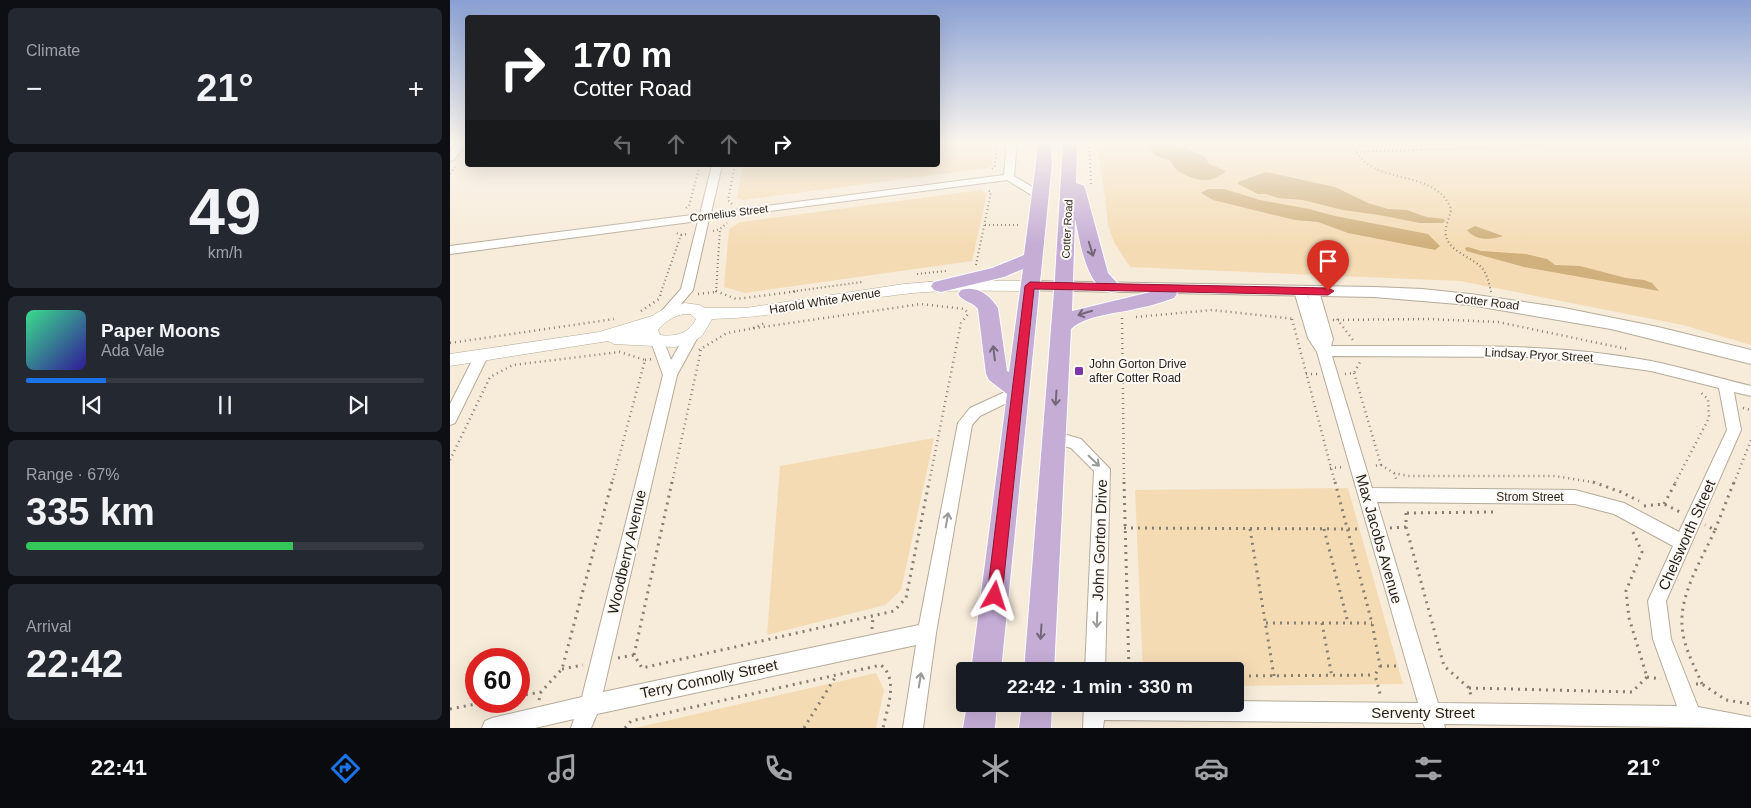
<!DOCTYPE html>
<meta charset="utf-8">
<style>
:root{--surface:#171b24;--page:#242831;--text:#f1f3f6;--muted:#9ea1a6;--line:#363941;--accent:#1a73e8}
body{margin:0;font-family:Arial,sans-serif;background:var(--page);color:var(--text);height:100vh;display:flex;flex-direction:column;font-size:19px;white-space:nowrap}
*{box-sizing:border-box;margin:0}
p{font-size:16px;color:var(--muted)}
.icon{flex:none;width:28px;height:28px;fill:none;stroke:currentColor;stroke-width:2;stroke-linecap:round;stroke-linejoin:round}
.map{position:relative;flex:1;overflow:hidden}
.side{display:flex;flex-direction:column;gap:8px;padding:8px;background:#0d0f14;width:450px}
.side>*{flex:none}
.guide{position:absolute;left:15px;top:15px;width:475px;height:152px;border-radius:5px;box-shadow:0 5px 20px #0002;background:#202124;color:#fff;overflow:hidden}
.speed{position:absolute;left:15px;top:648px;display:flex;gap:10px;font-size:25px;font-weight:700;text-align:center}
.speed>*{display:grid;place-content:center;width:65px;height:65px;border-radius:50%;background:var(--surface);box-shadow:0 5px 20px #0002;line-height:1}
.speed .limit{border:8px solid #d22;background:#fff;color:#111}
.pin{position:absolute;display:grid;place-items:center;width:42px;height:42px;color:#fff;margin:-51px -21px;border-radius:50% 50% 50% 0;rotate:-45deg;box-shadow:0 0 5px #0007}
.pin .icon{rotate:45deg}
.me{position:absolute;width:55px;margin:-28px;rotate:6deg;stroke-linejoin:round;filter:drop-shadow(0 0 4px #0008)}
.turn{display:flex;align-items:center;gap:18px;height:105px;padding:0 25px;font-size:22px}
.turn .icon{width:65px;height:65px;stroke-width:2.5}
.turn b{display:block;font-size:35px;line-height:42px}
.lanes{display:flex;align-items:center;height:48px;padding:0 25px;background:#0003;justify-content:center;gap:25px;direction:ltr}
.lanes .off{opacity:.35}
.big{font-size:38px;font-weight:600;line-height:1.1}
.side .tile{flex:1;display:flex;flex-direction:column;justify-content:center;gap:8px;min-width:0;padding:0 18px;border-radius:8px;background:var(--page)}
.side .dial{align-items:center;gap:0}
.dial b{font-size:65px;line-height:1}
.song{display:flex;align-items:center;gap:15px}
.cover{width:60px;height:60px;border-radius:8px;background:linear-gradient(135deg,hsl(150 70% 55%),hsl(250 70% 35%))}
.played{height:5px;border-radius:2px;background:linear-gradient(90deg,var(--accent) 20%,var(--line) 20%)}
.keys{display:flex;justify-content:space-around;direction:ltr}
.heat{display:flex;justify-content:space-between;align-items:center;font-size:28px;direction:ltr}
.charge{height:8px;border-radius:4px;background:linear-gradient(90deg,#34c759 67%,var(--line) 0)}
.trip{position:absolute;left:506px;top:662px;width:288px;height:50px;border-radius:5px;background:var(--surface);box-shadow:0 5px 20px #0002;font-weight:600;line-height:50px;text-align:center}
.dock{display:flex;height:80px;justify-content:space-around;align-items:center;background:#090b0e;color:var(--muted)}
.dock .icon{width:35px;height:35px}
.dock .active{color:var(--accent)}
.dock b{font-size:22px;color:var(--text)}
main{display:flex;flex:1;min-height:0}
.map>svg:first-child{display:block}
.green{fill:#f4dbb4}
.forest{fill:#d0b07c}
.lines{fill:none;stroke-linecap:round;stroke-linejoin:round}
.minor-casing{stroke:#b6ab9a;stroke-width:2}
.tertiary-casing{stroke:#b6ab9a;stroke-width:1}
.secondary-casing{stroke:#b6ab9a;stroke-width:2}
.primary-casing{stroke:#fff;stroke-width:2}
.path-far2{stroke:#857e72;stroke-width:2;stroke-dasharray:1 3;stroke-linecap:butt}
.path-far1{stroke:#857e72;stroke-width:2.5;stroke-dasharray:1 4;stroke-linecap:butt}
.path{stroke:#857e72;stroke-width:3;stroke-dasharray:2 5;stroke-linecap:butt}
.minor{fill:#fff;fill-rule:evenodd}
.tertiary{fill:#fff;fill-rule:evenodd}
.secondary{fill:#fff;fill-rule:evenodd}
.primary{fill:#c5add6;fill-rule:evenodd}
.oneway{stroke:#746678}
.oneway2{stroke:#9c9a98}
.route{fill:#e11d48;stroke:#92132f}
.poi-dot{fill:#7d35a8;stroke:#fef9f2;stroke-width:2}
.labels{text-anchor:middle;stroke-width:4;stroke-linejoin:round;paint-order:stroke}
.far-street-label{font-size:11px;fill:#231f19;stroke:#fef9f2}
.street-label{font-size:12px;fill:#231f19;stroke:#fef9f2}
.poi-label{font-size:12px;fill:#231f19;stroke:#fef9f2;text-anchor:start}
.near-street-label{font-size:15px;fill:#231f19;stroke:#fef9f2}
</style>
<main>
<section class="side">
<div class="tile"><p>Climate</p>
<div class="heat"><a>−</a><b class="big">21°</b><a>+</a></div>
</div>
<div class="tile dial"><b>49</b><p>km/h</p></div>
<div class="tile">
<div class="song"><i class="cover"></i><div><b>Paper Moons</b><p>Ada Vale</p></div></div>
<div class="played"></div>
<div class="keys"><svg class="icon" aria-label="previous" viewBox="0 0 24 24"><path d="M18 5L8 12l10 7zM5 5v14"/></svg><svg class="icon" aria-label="pause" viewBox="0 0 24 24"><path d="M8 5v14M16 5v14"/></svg><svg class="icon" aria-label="next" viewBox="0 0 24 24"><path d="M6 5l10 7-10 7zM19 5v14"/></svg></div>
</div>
<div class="tile"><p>Range · 67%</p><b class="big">335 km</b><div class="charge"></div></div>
<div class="tile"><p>Arrival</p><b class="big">22:42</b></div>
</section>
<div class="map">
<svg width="1301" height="728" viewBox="0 0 1301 728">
<rect width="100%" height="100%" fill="#f7ebd9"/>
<path class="green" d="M488 143H542V166L537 168 293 200 287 198 293 165H488Z
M647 143H1301V345L1233 325 1010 281 680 267 664 242 658 225 652 174Z
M531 190 537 194 522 261 295 293 274 287 279 229 291 222Z
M484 438 451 590 435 605 317 635 330 466Z
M898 488 953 684 785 686V671H693L685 490Z
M426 673 434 690 426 728H185Z"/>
<path class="forest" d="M697 143H726L755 157 759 164 776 171C772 175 764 179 758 180 746 181 724 173 721 161L705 155Z
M816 172 885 187 918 203 938 209 957 210 976 217 994 219 995 221 993 223H970L929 215 893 210 853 200 828 198 816 194H808L788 184V182Z
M758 189H774L810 200 859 209 885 216 978 234 990 246 985 250 898 233 868 222 845 220 763 200 751 193Z
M1025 226 1053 236C1041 240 1025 241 1017 230Z
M1018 247 1031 251 1076 254 1097 259 1105 265 1130 266 1176 278 1194 280 1202 283 1209 291 1074 267 1016 251 1015 248Z"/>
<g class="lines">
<g class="minor-casing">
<path id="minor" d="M7 143H17L4 160 0 161V152Z
M557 143H567L564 176 594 194 595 196 594 198H586L557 180 259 219 243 290 220 317 215 318 209 314 231 289 248 221 0 254V246L250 214 262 165H272L261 213 554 175Z
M850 287 854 288 859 300 857 291 859 288 863 287 869 291 883 339 881 346C988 347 1096 341 1201 361 1235 368 1268 378 1301 386V396L1284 392 1291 430 1216 601 1221 639 1248 707 1301 717V728L994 724 995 728H975L973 723 654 720 653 728H633L634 704H785V701L968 703 867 352 858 338 844 291ZM882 356 1077 357 1135 362 1201 371 1269 388 1277 430 1229 532 1174 503 1125 490 922 488ZM927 502 1125 504 1164 514 1223 546 1198 601 1203 639 1227 706 988 703Z
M242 330 247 332 249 335 227 375 153 692 469 625 508 423 520 408 568 386 573 387 575 391 573 395 530 416 522 425 486 633 473 728H453L466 645 147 714 141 728H121L124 719 85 728H32L35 721 42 718 132 697 213 375 201 342 203 339H213L221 360 237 332Z
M31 351 36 353 38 356 5 423 0 425V404L26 353Z
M603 431 631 439 660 469 655 671H635L644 471 621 448 598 441 595 437 598 433Z"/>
</g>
<g class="tertiary-casing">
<path id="tertiary" d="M491 281H580L586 282 588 286 586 290 580 291C538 291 496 289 454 294 390 301 327 318 262 319L252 336 239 344 225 347 164 344 158 341 0 366V354L149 332 202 316 212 310 235 303 249 305 255 308H296L454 284ZM240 314 246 319C239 334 224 337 210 335L208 330C215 321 227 313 240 314Z"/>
</g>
<g class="secondary-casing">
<path id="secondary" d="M580 281 924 287 972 289 1020 294 1114 308 1208 327 1301 350V364L1161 329 1020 305 924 297 574 290 572 286 574 282Z"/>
</g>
<g class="primary-casing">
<path id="primary" d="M587 143H601L602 163 551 671H521L557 394 539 380 536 374 528 309C523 302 513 302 508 294L511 290C527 285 540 295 548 308L557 371 559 372 573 269 554 277 491 292 484 290 481 286 484 282 542 268 574 255 586 163Z
M613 143H627L626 183 633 185 635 188 658 273 671 287 668 291C637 299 630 239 625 219L622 311 717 288 724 290 727 294 724 298C712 302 701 306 689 308 667 314 638 314 621 329L604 671H574L605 278Z
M517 704H547L545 728H513Z
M572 704H602L601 728H569Z"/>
</g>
<path class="path-far2" d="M639 143 641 184
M899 143C907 153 912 162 924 168 948 180 990 178 1001 209 1000 218 994 227 996 236 1000 252 1020 256 1031 267 1037 273 1039 283 1041 292
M906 152 1086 146 1112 143
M542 169 545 167 547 143
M0 174 5 167
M282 204 278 200 285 165
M236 208 239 206 250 165
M535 225H569
M263 231 270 229 277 223
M231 235 238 234
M526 265 541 192 537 190
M467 274 496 271
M211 292 231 235 224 232
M266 292 270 229
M339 292 412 282"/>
<path class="path-far1" d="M266 291 286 299 349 291
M248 294 266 292
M191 311 209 299 212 291
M686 317 762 310 845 319
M672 318 674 483
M842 319 885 483
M887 319 903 340
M883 320 977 319 1048 322 1177 349
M303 328 315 323
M0 343 164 319
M249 350 277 333 299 329 471 304 515 309 518 314 511 323 479 483
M195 360 202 359
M904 373 931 465 922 466
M856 374H867
M895 374 904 373 910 362
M1293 408 1301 410
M0 460 40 377 63 365 170 352 195 360 162 483
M931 465 944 473 958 476H1105L1148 483
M880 468 894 467
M944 473 947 482
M222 483 251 350
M1225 483 1259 418 1258 399 1249 391
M1284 483 1301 440"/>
<path class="path" d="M222 482 184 655 192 668 444 611 456 598 479 482
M674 482 679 671
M885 482 922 623 930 666 925 675 931 697
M1143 482 1171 492 1189 501
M1214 504 1226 482
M1194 506 1214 504 1230 512
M957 513 1043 512
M956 527 994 666 1019 688 1021 696
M674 528 912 529
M940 528 956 527V509
M800 529 824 676
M874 529 898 623
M1265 530 1284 482
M1183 532 1192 552 1176 591 1179 618 1197 677
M816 623H922
M872 623 882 677
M422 629 423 617
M168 658 184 655
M930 666H951
M112 669 133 665
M785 676 925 675
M1197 677 1211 679
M1246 684H1252L1276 700 1301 704
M1252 684C1244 665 1233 646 1232 625 1230 593 1252 559 1265 530L1255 525
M1019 688 1182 692 1197 677
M69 696 91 692
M89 700 91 692 112 669 162 482
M0 709 42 701
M175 728 181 721 431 665C449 680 437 708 433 728
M354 728 386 676"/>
<use href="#minor" class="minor"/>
<use href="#tertiary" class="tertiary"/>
<use href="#secondary" class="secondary"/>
<use href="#primary" class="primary"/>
</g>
<defs><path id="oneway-shaft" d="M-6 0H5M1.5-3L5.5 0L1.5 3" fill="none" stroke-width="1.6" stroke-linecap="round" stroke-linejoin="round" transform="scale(1.25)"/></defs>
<g class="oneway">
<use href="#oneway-shaft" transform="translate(641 249) rotate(73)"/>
<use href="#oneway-shaft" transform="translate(635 313) rotate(163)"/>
<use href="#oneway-shaft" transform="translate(544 353) rotate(-97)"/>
<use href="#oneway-shaft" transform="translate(606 398) rotate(94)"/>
<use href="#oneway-shaft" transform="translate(591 632) rotate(94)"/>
</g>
<g class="oneway2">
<use href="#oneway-shaft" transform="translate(644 461) rotate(44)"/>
<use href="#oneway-shaft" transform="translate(497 520) rotate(-80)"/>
<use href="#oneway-shaft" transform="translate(647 620) rotate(92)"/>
<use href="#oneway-shaft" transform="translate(470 680) rotate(-81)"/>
</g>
<linearGradient id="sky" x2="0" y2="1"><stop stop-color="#8aa0d3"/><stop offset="0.58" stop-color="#fbf6ee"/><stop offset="1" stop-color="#fbf6ee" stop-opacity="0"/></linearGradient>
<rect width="1301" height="245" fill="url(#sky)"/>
<path class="route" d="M580 282 878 288 884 291 878 295 584 289 552 596 550 601 545 603 539 601 537 596 575 286Z"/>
<rect class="poi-dot" x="624" y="366" width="10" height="10" rx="2.5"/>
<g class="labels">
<g class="far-street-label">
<text transform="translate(279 213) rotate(-7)" y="4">Cornelius Street</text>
<text transform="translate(617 229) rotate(-87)" y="4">Cotter Road</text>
</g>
<g class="street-label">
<text transform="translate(375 301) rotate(-9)" y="4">Harold White Avenue</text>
<text transform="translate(1037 302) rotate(7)" y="4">Cotter Road</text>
<text transform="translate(1089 355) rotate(3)" y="4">Lindsay Pryor Street</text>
<text x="1080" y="501">Strom Street</text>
</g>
<g class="poi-label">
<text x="639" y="368">John Gorton Drive<tspan x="639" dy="14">after Cotter Road</tspan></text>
</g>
<g class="near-street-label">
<text transform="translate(1237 535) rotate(-66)" y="5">Chelsworth Street</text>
<text transform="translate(929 539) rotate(74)" y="5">Max Jacobs Avenue</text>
<text transform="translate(650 540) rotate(-88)" y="5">John Gorton Drive</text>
<text transform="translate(177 552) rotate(-77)" y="5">Woodberry Avenue</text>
<text transform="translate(259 679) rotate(-12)" y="5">Terry Connolly Street</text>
<text x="973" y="718">Serventy Street</text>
</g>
</g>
</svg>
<div class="speed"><div class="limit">60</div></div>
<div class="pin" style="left:878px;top:291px;background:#d93025"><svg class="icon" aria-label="arrive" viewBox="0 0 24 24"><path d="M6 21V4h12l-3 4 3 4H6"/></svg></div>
<svg class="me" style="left:545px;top:596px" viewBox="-20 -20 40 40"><path d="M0-17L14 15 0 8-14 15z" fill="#e11d48" stroke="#fff" stroke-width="4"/></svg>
<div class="trip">22:42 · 1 min · 330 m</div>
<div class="guide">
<div class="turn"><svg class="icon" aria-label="right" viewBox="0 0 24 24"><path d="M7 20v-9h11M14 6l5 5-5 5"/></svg><div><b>170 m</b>Cotter Road</div></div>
<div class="lanes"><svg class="icon off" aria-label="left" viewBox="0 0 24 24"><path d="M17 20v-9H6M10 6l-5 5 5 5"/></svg><svg class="icon off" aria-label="ahead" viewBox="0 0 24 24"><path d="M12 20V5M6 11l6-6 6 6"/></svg><svg class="icon off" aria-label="ahead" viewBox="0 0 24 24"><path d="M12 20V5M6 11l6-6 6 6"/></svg><svg class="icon" aria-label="right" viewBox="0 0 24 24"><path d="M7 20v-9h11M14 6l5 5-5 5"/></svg></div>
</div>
</div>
</main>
<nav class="dock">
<b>22:41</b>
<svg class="icon active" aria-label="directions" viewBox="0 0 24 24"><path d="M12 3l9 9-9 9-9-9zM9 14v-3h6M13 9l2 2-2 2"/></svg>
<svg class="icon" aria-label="music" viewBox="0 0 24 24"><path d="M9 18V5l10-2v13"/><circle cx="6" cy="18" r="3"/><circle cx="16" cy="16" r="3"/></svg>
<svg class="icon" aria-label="phone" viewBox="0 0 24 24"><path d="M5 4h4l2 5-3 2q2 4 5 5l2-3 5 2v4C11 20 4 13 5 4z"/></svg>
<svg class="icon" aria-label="climate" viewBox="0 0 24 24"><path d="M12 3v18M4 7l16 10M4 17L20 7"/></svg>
<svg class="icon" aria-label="car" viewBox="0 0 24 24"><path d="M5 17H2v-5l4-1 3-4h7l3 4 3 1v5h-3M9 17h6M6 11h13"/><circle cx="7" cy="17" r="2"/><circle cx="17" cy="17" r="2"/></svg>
<svg class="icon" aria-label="filters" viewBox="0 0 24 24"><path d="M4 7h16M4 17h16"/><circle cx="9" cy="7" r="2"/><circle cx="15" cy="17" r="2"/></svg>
<b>21°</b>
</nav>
